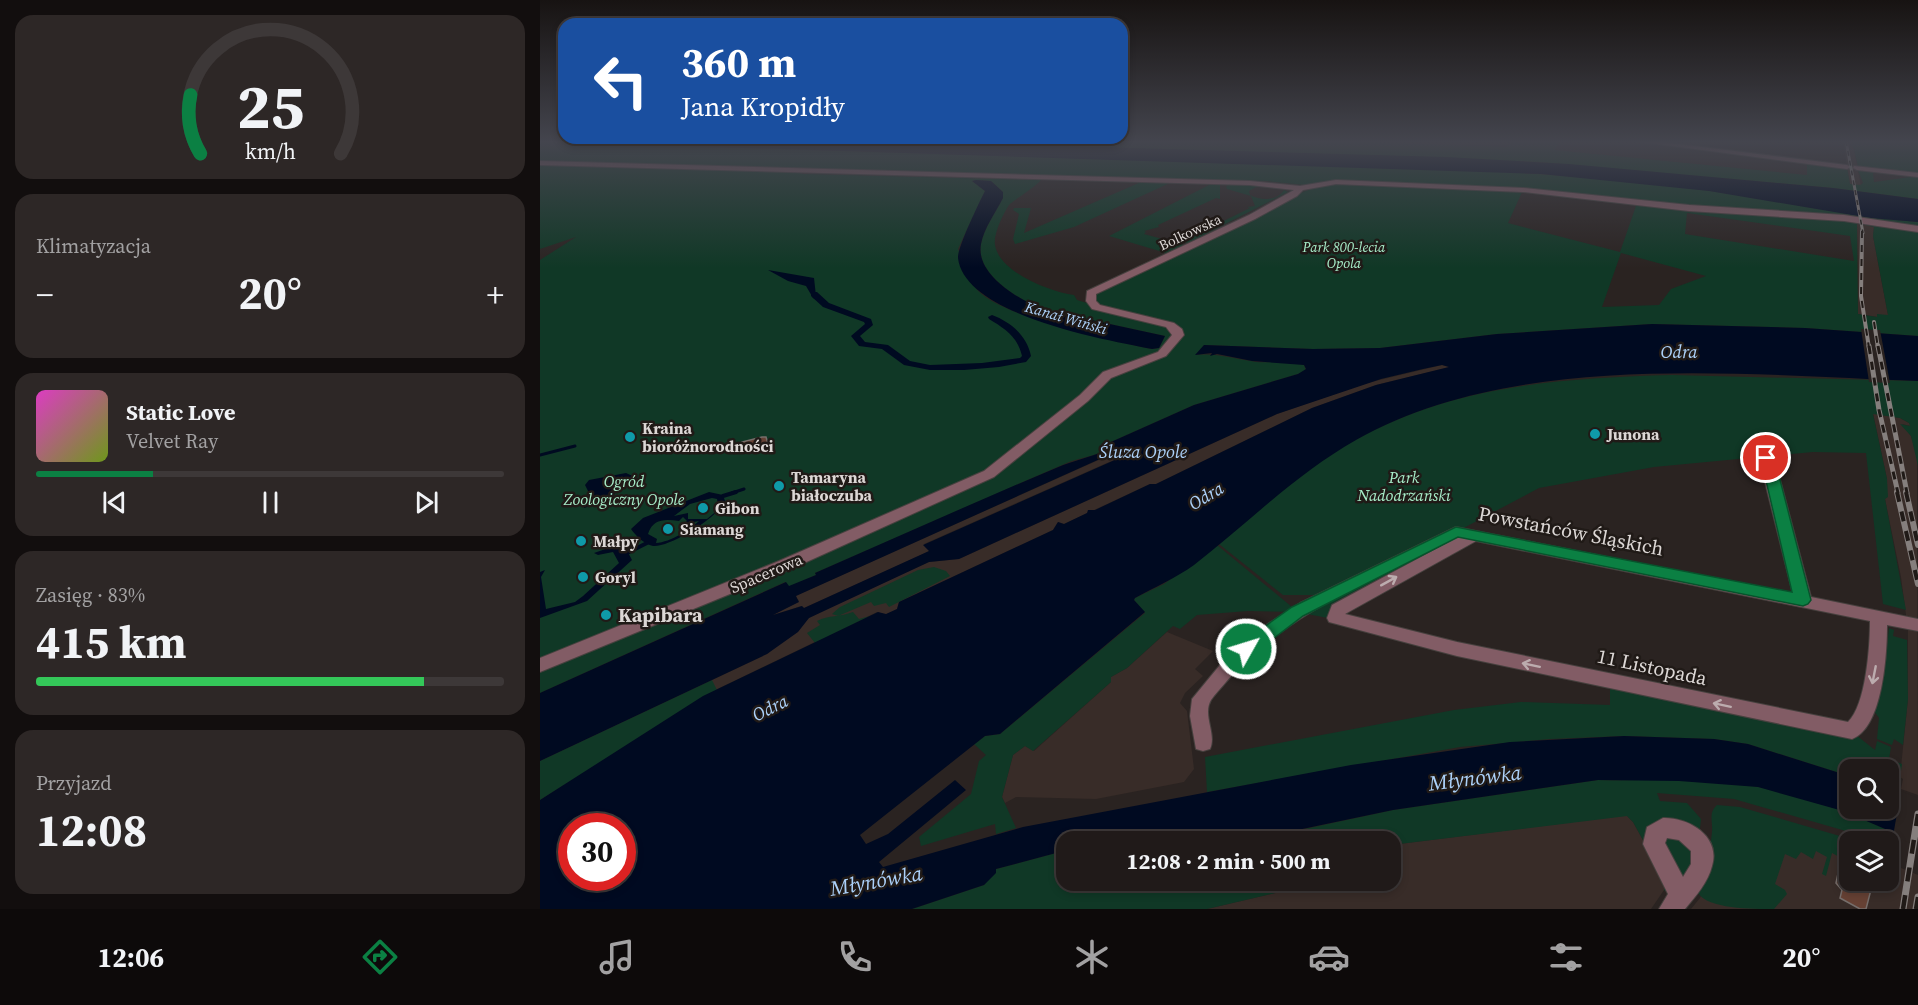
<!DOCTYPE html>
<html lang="pl">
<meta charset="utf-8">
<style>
:root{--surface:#201a19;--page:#2d2726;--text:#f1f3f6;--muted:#a2a1a2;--line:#3d3838;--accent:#0b8043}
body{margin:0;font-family:"Source Serif 4",serif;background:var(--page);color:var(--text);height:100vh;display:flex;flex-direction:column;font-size:22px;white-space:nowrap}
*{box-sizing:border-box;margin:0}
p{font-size:20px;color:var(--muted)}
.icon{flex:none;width:33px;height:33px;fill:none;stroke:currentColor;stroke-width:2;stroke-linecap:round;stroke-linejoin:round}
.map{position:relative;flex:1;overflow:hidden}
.details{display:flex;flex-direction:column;gap:15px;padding:15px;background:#120e0e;width:540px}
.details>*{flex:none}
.guide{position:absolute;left:18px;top:18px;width:570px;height:126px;border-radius:18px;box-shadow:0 3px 9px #0003,0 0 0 2px var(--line);background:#1a4fa0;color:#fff;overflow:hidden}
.controls{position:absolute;left:1299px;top:759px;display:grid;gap:12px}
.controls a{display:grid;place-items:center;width:60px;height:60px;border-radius:12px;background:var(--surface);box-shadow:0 3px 9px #0003,0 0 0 2px var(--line);font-size:30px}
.speed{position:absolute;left:18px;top:813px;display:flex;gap:12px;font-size:30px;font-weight:700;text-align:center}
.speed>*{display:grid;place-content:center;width:78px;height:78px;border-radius:50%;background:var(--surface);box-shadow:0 3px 9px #0003,0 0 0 2px var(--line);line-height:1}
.speed .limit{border:9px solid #d22;background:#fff;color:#111}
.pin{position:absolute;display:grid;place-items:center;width:51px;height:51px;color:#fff;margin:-26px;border:3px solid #fff;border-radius:50%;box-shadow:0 2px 6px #0007}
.me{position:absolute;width:66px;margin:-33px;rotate:51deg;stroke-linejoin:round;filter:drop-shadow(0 0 4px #0008)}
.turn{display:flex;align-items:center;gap:21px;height:126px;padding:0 24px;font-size:27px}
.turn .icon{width:78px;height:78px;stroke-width:2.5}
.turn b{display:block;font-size:42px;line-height:51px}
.big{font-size:45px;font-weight:700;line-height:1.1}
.details .tile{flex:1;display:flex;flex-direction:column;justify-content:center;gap:9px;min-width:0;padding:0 21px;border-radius:18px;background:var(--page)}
.details .dial{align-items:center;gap:0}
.dial svg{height:156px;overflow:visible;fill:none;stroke:var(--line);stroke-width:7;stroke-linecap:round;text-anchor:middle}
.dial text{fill:var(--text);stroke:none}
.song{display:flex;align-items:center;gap:18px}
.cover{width:72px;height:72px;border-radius:9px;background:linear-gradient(135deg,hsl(310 70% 55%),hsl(80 70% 35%))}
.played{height:6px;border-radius:3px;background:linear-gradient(90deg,var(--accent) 25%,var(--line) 25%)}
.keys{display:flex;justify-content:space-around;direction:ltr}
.heat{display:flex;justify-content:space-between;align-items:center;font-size:33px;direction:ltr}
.charge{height:9px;border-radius:4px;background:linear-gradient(90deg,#34c759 83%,var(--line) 0)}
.trip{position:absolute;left:516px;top:831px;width:345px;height:60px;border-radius:18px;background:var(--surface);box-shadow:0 3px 9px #0003,0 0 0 2px var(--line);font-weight:700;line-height:60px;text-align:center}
.tabs{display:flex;height:96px;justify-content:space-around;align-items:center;background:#0d0a0a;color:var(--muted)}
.tabs .icon{width:42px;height:42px}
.tabs .current{color:var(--accent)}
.tabs b{font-size:27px;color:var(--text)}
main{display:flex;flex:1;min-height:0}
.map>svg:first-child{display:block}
.built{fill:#382c28}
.green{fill:#103826;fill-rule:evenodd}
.water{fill:#000a21;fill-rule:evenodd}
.pier{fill:#2a2321}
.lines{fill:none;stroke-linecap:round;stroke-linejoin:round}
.stream-far1{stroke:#000a21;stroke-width:3}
.stream{stroke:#000a21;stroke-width:4}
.canal{fill:#000a21;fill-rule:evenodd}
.building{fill:#664134;stroke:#766e6b;stroke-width:1.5}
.minor-casing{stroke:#46403e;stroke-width:2}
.minor{fill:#825c65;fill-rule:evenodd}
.rail-far4-casing{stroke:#857f7d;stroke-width:3}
.rail-far3-casing{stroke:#857f7d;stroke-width:4}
.rail-far2-casing{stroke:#857f7d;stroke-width:5}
.rail-far1-casing{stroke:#857f7d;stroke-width:6}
.rail-casing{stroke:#857f7d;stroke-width:7}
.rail-far4{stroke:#201a17;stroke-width:1.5;stroke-dasharray:5;stroke-linecap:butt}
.rail-far3{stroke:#201a17;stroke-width:2;stroke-dasharray:7;stroke-linecap:butt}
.rail-far2{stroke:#201a17;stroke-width:3;stroke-dasharray:8;stroke-linecap:butt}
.rail-far1{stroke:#201a17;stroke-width:4;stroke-dasharray:10;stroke-linecap:butt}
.rail{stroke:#201a17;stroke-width:4.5;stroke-dasharray:14;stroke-linecap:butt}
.oneway{stroke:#bcacae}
.route{fill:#0b8043;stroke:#07532c;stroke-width:1.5}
.culture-dot{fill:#0f9aa8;stroke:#201a17;stroke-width:2}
.labels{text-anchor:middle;stroke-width:5;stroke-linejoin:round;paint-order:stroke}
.far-street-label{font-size:14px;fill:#dcd7d5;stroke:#201a17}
.far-park-label{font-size:14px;font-style:italic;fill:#a7edc9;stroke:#201a17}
.far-water-label{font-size:15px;font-style:italic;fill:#acd1f9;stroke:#201a17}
.poi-label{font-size:16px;font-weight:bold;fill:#dcd7d5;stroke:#201a17;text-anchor:start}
.park-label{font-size:16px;font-style:italic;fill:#a7edc9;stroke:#201a17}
.street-label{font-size:16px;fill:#dcd7d5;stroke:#201a17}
.water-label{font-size:18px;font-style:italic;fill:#acd1f9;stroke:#201a17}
.near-street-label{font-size:20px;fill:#dcd7d5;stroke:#201a17}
.near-poi-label{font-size:20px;font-weight:bold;fill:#dcd7d5;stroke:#201a17;text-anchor:start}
.near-water-label{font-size:21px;font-style:italic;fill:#acd1f9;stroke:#201a17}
</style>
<main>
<section class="details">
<div class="tile dial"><svg viewBox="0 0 100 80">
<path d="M14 69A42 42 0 1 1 86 69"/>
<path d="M14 69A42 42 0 0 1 9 39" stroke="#0b8043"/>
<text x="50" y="56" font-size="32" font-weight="700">25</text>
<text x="50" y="72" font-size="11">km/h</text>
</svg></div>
<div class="tile"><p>Klimatyzacja</p>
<div class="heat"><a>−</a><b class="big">20°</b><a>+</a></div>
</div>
<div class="tile">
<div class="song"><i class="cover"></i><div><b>Static Love</b><p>Velvet Ray</p></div></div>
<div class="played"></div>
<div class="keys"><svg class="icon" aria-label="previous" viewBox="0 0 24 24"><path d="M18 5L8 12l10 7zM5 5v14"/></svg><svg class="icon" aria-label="pause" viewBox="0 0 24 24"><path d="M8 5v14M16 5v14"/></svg><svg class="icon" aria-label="next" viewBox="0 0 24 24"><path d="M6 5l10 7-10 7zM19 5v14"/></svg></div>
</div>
<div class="tile"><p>Zasięg · 83%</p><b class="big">415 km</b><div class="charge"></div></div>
<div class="tile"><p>Przyjazd</p><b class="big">12:08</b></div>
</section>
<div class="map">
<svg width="1378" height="909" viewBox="0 0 1378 909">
<rect width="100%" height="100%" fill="#2a2321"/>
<path class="built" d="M1303 141H1312L1321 186 1310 184Z
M1317 222 1334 227 1333 236 1348 315 1338 317 1318 314Z
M902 365 910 367 836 385 772 408 616 484H610L524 524 518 522 513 530 359 602 357 609 346 615 337 612 163 696 0 800V761L227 654 269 618 284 610 389 562 419 559 737 414 823 384Z
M1333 413 1360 418 1369 423 1371 426 1362 424 1371 436 1377 457 1378 795 1361 789 1363 779 1360 777 1368 699V630L1361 577 1345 499 1347 479Z
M572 454 578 458 384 544 390 551 264 608 261 606 233 615 259 601 255 596Z
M627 632 673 651 655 669 663 676 645 693 640 703 647 711 654 769 644 782 556 799 476 797 465 803 462 797 473 755 485 746 494 751 571 682V677L587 668Z
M1080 816H1087L1093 822 1124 878V890L1111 909H667L786 881 850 880 851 845Z
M1195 823 1309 856 1310 880H1348L1349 863 1378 875V909H1151L1160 898Z"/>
<path class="green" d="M349 141H794L967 147 974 141H1021L1014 150 1267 175V163L1307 168 1310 184 1320 185 1323 183 1318 170 1337 172 1333 173 1334 182 1378 176V199L1293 188 1000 162Z
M1312 141H1378V173L1318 166 1314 150H1317L1313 148Z
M0 142 935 170C1014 175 1093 180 1171 191 1240 201 1308 216 1378 222V336L1265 328 1112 324 957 334 840 348 773 349 664 345 656 355C677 353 695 359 716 362 732 363 748 359 764 365L766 370 758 374 654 405 562 446 567 450C554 456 540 458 529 462 444 499 360 536 275 573L276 575 249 587 245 582 0 693V668L349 518 0 662V260L36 237 0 249ZM245 170 726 181 765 185 789 182 763 192 726 213 558 292 550 304 537 300 534 295C510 292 459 272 455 245 453 235 463 214 469 205 472 201 493 189 501 180L264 174ZM436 180 451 181 463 192V198C456 212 444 228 441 244 435 275 481 301 505 310L625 336 619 348 612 349C576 341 454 316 435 287 428 276 423 261 418 249L445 191 432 181ZM983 190 1097 203 1080 252 968 223ZM1147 213 1310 236 1314 261 1145 234ZM1317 223 1334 227 1333 236 1348 315 1337 314V317L1318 314ZM1081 253 1166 276 1131 289 1119 305 1062 307Z
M601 182H632L534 227 475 244 473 239 479 214 473 210 474 208H491L484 233Z
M677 183 680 185V199L676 198 618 225 619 227 604 231 606 232 604 234 644 245 626 253 569 236 671 184Z
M693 183 733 187H716L709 191 710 195C722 201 737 201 744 190L748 192 648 243 641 241V238L645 240 710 208 707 207 715 206 711 196 687 189 686 186Z
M1132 375 1378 381V466L1371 436 1360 424 1370 426 1369 423 1360 418 1333 414 1347 479 1348 497 1345 499 1366 610 1343 604 1326 453 1273 452 1114 467 999 488 918 531 935 535 788 618 767 614 798 588 774 595H743L679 544C708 519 737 494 767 471 879 388 999 379 1132 375Z
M677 545 758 612 708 611 657 615 640 629 633 626 587 668 571 677V682L493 751 485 746 473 755 462 797 476 828 456 834 455 824 381 846 379 837 431 794 439 761 446 755 434 744 445 736 460 734 605 613 594 600 595 598 624 584Z
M394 567 406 571 410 576 349 607 346 603 334 606 331 602 298 616 292 614 300 607 378 570Z
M313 612 319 619 330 616 275 643 267 633 280 625 277 621C289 615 300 617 313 612Z
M1349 628 1354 630 1353 636 1367 640 1368 699 1363 745 1354 739 1352 745 1337 739 1339 718 1332 708 1345 666Z
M172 680 177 690 0 800V761Z
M1070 684 1316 735 1335 750 1337 741 1351 747 1349 759 1362 764 1360 778 1349 779 1348 770H1310L1309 776 1208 744 1174 739 1084 736 1010 739 920 747 667 792 665 757 914 710 981 702 1070 705Z
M1058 780C1110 781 1167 777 1219 787 1264 795 1312 813 1354 833L1351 844 1194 799 1117 793 1120 801 1147 803 1161 819 1159 838 1116 826 1129 894 1124 890V878L1093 822 1087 816 851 845 850 842H705L853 810Z
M1177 805 1200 807 1317 841 1310 842 1309 862 1292 853 1286 876 1282 874 1287 857 1276 851 1273 859 1261 852 1256 859 1245 854 1235 884 1245 890 1247 894 1234 909C1212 909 1168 909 1158 893 1164 873 1170 853 1172 832 1173 821 1168 813 1177 805Z
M1132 832 1157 851 1144 882 1120 838Z
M516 853 526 856V880L786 881 667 909H372L444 885 456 869Z"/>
<path class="water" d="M0 141H349L906 157 1029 164 1293 188 1378 199V222L1330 218 1169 191 1001 174Z
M436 180 451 181 463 192V198C456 212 444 228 441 244 435 275 481 301 505 310L625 336 619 348 612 349C566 340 424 315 418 258 417 248 439 203 445 191L432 181Z
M228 270 274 278 276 296 284 304 273 298 266 286 248 281Z
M1112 324 1265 328 1378 336V381C1201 375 975 350 816 440 756 474 708 523 654 565 636 578 615 587 595 598L594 600 605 612 460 734 445 736 320 835 326 844 348 834 415 780 426 790 339 862 343 867 483 827 811 765 970 742 1084 736 1174 739 1208 744 1309 776 1310 808H1348L1349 788 1362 795 1378 843 1303 811 1218 787 1139 781 1058 780 853 810 705 841 526 842V856L516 853 456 869V873L444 885 372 909H0V800L163 696 338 612 346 614 357 609 359 602 513 530 518 522 524 524 547 513 548 510H555L610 484H616L772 408 836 385 909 367 902 365 883 369 841 379 737 414 419 559 389 562 269 618 258 632 227 654 0 761V693L246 582 249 586 276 575 275 573C355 538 435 502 516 468 534 460 549 458 567 450L562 446 654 405 758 374 766 369 764 365 712 361 677 354 670 356 672 353 655 355 664 345 773 349 840 348 957 334ZM571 454 577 459 383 545 389 551 264 608 262 606 233 615 259 602 256 596ZM32 826H82V878H32Z
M86 473 97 478 81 487 68 501 44 508 43 500 49 493 45 485 49 480Z
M169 492 183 495 185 501C180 516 129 548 113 546 104 544 96 536 91 529L103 518ZM172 498 177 499 179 509 167 519H148V513L134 516 150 504ZM143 517 147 521 143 524 159 521C149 530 131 542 116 543L117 539 108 534C113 519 124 519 139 521Z
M77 545H84L92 560 47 601 0 618V572L5 570 1 577 6 609 35 602 43 596 79 563 73 552 58 555 54 553Z"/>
<path class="pier" d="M1321 329 1340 330 1350 383 1329 382Z
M1361 791 1378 798V846L1353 836Z"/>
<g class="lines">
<path class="stream-far1" d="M0 455 35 446
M192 493 204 489"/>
<path class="stream" d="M183 496 196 492
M89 552 107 543"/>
<path class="canal" d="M271 292H277L289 303 331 319 333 325 320 336 325 342 348 345 370 361 390 365 442 363 480 358 482 356C478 337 464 328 449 319L448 317 452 315C471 322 487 336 491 356L486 362 459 367 424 370H390L364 365 342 349 319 346 311 336 325 324 324 322 283 307 271 296Z"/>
</g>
<path class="building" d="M222 437H226L229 447 205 452 202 442Z
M1300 864 1310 869V880L1333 882 1326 909H1320L1300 898 1302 890 1296 883Z"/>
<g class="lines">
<g class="minor-casing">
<path id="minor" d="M1095 141H1115L1307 165 1311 167 1307 169Z
M0 161 710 181 760 186 796 180 983 188 1149 205 1304 215 1378 226V232L1304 221 1149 211 983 192 796 184 763 190 757 196 715 219 556 294V301L560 305 634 323 642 329 644 335 626 356 571 378 548 401 454 477 251 569 0 672V658L239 561 444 471 540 395 563 372 618 352 632 335 626 327 552 309 546 301 547 291 709 215 754 190 710 185 0 165Z
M1314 166 1378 173V177L1317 170 1313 168Z
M1226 454 1233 458 1238 472 1271 597 1378 619V631L1347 625C1347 653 1343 728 1312 739L917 656 789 622 787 618 792 605 918 537C839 577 744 613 686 682 681 688 675 694 671 700 662 715 677 734 670 749L663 751 656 749 650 716 652 699 689 654 711 635 760 603 916 527 1253 594 1219 458ZM936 541 1330 621C1330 646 1326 705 1308 722L917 642 805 614Z
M1123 818C1148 817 1181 836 1172 866 1168 882 1156 896 1145 909H1119L1128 894 1103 844 1107 827ZM1127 838 1139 840 1151 851V864L1143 877 1125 843Z"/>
</g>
<use href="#minor" class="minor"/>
<g class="rail-far4-casing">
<path id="rail-far4" d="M1306 141 1323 233"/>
</g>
<g class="rail-far3-casing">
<path id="rail-far3" d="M1322 231 1321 296 1329 348
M1334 322 1338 348"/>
</g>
<g class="rail-far2-casing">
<path id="rail-far2" d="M1329 346 1339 410 1358 493
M1338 346 1367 493"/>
</g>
<g class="rail-far1-casing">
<path id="rail-far1" d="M1357 492 1378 584
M1366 492 1378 545"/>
</g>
<g class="rail-casing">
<path id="rail" d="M1363 909 1378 814
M1376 909 1378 897"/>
</g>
<use href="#rail-far4" class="rail-far4"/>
<use href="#rail-far3" class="rail-far3"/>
<use href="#rail-far2" class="rail-far2"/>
<use href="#rail-far1" class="rail-far1"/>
<use href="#rail" class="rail"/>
</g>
<defs><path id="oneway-shaft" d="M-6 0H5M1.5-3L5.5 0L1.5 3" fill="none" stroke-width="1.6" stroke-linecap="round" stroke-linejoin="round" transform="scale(1.5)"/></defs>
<g class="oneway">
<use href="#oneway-shaft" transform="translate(849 581) rotate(-29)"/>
<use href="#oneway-shaft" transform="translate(991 665) rotate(-168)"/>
<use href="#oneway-shaft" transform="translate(1334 675) rotate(101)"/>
<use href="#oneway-shaft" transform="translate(1182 705) rotate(-168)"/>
</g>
<linearGradient id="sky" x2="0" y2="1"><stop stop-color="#171312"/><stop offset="0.53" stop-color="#44454e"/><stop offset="1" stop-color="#44454e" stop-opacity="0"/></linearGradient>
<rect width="1378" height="268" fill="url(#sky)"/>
<path class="route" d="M1226 454 1231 455 1238 472 1271 600 1268 604 1263 606 918 537 763 616 713 654H700L698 649 700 644 752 607 916 527 1252 592 1224 472 1219 458Z"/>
<g class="culture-dot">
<circle cx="1055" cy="434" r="6"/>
<circle cx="90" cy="437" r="6"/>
<circle cx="239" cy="486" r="6"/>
<circle cx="163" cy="508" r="6"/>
<circle cx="128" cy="529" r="6"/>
<circle cx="41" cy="541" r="6"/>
<circle cx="43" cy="577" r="6"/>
<circle cx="66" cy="615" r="6"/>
</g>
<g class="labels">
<g class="far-street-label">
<text transform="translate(650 232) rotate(-25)" y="5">Bolkowska</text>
</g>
<g class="far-park-label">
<text x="804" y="252">Park 800-lecia<tspan x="804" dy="16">Opola</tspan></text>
</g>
<g class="far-water-label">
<text transform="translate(526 318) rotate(16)" y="5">Kanał Wiński</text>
</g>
<g class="poi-label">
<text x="102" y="434">Kraina<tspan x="102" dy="18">bioróżnorodności</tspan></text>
<text x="1067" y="440">Junona</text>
<text x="251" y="483">Tamaryna<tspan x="251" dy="18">białoczuba</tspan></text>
<text x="175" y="514">Gibon</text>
<text x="140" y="535">Siamang</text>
<text x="53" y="547">Małpy</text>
<text x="55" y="583">Goryl</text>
</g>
<g class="park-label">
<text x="864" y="483">Park<tspan x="864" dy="18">Nadodrzański</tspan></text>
<text x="84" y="487">Ogród<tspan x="84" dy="18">Zoologiczny Opole</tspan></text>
</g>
<g class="street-label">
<text transform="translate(226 573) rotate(-23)" y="6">Spacerowa</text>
</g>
<g class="water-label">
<text x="1139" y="358">Odra</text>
<text x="603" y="458">Śluza Opole</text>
<text transform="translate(666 496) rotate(-31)" y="6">Odra</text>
<text transform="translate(230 708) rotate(-27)" y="6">Odra</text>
</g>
<g class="near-street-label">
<text transform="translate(1031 531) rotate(11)" y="7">Powstańców Śląskich</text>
<text transform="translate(1112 667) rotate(12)" y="7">11 Listopada</text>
</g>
<g class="near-poi-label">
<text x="78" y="622">Kapibara</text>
</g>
<g class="near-water-label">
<text transform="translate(935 778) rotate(-7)" y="7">Młynówka</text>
<text transform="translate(336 881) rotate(-10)" y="7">Młynówka</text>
</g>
</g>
</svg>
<div class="controls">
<a><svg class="icon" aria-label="search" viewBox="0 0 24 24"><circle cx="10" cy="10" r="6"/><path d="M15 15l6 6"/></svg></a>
<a><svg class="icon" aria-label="layers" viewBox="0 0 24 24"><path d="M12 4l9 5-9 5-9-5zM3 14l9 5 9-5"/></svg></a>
</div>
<div class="speed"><div class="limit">30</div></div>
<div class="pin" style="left:1226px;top:458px;background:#d93025"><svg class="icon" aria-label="arrive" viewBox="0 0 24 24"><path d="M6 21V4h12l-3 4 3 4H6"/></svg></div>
<svg class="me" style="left:706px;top:649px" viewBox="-20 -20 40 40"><circle r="17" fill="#0b8043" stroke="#fff" stroke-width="3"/><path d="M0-11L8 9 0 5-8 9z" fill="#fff"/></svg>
<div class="trip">12:08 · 2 min · 500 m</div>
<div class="guide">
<div class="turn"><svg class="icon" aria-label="left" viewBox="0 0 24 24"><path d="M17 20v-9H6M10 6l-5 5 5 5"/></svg><div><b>360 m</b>Jana Kropidły</div></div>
</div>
</div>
</main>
<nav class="tabs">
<b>12:06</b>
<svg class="icon current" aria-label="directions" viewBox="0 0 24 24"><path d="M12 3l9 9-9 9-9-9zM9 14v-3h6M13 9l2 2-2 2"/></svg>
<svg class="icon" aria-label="music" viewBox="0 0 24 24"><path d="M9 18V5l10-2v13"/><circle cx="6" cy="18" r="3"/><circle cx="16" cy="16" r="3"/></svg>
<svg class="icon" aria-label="phone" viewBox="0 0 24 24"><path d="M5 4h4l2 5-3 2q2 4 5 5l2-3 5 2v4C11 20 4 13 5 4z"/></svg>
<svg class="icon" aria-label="climate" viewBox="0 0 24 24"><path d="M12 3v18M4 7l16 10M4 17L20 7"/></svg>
<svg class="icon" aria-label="car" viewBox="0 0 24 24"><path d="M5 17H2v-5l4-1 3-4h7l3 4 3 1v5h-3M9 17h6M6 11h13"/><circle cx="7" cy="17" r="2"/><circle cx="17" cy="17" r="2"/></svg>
<svg class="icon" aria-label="filters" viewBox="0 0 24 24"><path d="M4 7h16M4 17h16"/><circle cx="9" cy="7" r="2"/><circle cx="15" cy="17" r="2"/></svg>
<b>20°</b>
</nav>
